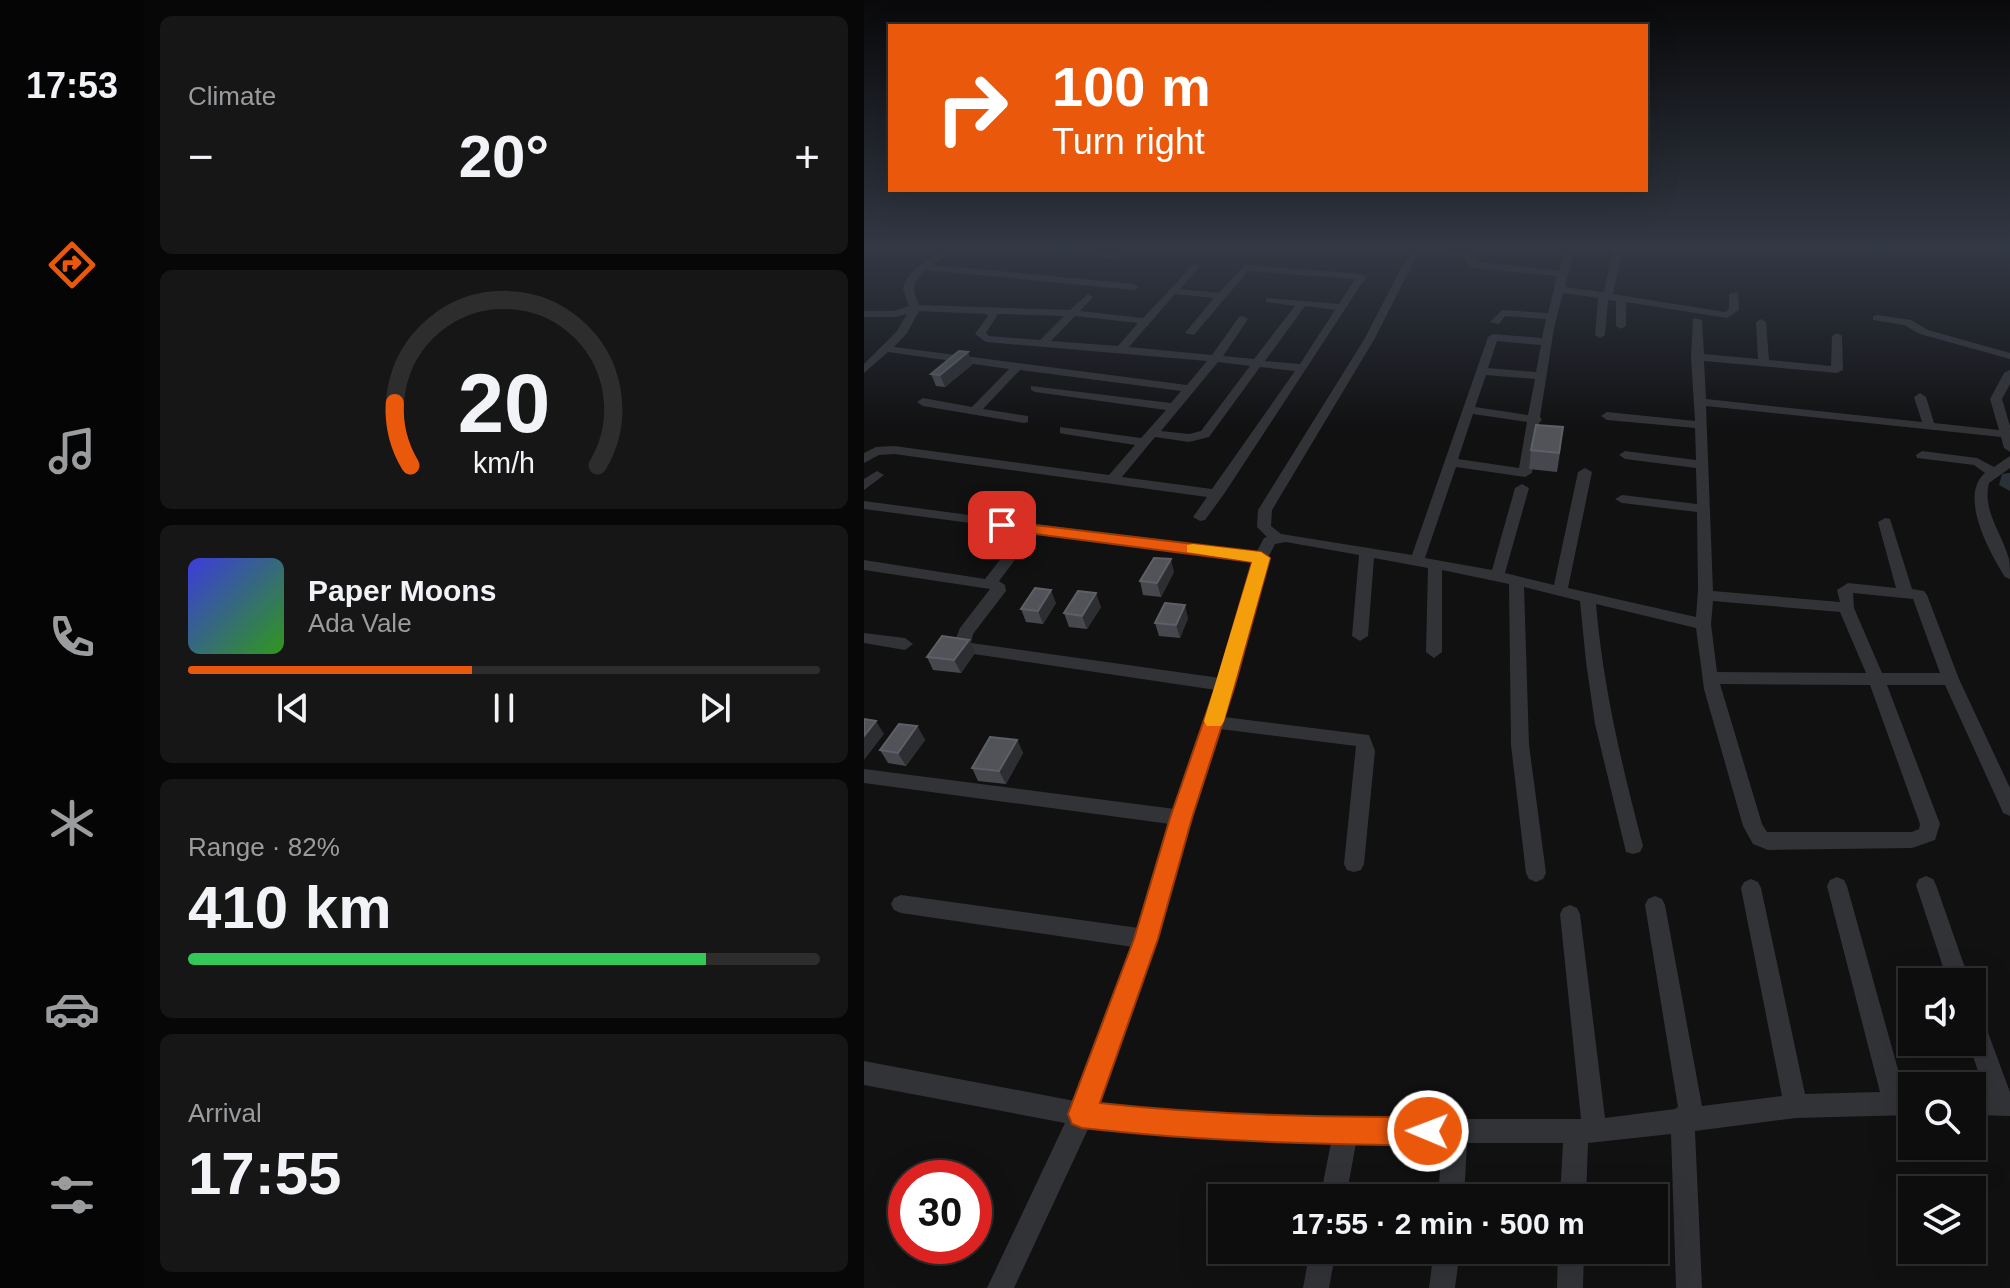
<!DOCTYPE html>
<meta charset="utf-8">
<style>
:root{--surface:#0d0d0e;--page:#161617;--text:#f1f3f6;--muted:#9a9c9e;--line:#2d2d2e;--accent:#ea580c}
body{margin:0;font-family:Helvetica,sans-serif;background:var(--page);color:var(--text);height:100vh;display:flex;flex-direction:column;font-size:30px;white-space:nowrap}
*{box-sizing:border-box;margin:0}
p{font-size:26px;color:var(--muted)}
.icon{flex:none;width:44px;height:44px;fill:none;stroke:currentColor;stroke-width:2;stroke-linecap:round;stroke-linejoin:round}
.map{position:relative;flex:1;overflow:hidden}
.drawer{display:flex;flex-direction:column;gap:16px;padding:16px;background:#070708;width:720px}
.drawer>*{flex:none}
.guide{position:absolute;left:24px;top:24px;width:760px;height:168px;border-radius:0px;box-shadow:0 8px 32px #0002,0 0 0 2px var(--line);background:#ea580c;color:#fff;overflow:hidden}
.fabs{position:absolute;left:1034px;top:968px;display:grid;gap:16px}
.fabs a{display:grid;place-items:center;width:88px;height:88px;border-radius:0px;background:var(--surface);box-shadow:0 8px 32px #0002,0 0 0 2px var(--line);font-size:40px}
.speed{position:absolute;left:24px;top:1160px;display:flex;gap:16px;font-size:40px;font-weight:700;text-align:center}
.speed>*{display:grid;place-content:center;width:104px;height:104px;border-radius:50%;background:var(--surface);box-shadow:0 8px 32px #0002,0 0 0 2px var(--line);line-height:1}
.speed .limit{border:12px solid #d22;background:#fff;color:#111}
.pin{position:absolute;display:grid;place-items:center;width:68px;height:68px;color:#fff;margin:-34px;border-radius:16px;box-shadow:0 4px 12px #0006}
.me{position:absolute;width:88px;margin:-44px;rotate:271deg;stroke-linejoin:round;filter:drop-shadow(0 0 6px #0008)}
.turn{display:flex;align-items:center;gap:28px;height:168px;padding:0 32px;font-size:36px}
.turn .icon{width:104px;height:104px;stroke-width:2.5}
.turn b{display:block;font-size:56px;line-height:68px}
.big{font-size:60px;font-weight:700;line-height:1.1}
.drawer .tile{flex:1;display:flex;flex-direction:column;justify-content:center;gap:12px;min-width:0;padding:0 28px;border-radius:12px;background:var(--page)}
.drawer .dial{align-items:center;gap:0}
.dial svg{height:208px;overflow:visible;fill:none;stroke:var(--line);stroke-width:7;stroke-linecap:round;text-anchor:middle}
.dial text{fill:var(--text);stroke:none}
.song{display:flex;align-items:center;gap:24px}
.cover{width:96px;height:96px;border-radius:12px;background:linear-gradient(135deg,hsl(240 70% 55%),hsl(110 70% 35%))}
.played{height:8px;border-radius:4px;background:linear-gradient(90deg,var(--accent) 45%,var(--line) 45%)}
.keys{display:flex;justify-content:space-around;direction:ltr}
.heat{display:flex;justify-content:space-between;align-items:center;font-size:44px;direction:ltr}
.charge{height:12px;border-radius:6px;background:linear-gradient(90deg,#34c759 82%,var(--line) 0)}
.trip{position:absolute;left:344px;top:1184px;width:460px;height:80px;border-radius:0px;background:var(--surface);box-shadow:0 8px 32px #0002,0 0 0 2px var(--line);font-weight:700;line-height:80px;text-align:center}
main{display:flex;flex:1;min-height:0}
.tab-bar{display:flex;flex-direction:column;width:144px;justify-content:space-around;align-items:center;background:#050506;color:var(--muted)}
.tab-bar .icon{width:56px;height:56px}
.tab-bar .selected{color:var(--accent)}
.tab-bar b{font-size:36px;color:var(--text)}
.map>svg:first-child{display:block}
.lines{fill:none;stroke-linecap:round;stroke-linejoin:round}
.river{fill:#2a3238;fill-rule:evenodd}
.path{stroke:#383a3e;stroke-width:2;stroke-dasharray:3 4;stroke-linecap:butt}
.street{fill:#323337;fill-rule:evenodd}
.wall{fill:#47484d}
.shaded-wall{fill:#2d2e31}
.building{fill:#515358;stroke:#5d6066;stroke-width:2}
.route{fill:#ea580c;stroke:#983908;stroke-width:2}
.slow{fill:#f59e0b}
</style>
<main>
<nav class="tab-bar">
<b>17:53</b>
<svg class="icon selected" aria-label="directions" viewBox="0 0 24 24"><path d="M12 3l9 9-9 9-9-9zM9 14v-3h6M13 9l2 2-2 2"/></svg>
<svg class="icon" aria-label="music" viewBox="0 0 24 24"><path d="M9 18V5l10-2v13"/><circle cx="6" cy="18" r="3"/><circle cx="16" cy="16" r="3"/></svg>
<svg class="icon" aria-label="phone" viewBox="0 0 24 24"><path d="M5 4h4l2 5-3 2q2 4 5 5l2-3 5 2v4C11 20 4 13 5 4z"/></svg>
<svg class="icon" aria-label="climate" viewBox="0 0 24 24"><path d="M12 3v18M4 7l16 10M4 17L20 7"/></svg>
<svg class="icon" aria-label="car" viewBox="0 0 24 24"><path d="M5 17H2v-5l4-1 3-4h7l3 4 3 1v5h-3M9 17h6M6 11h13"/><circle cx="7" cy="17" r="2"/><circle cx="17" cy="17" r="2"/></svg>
<svg class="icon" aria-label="filters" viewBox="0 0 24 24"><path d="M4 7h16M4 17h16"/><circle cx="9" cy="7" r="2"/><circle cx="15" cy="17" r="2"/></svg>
</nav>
<section class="drawer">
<div class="tile"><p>Climate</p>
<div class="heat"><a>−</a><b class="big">20°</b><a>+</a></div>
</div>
<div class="tile dial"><svg viewBox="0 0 100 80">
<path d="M14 69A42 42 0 1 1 86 69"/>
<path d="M14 69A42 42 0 0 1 8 45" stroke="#ea580c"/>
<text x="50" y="56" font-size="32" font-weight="700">20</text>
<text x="50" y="72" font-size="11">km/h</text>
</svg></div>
<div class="tile">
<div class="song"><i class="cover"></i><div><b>Paper Moons</b><p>Ada Vale</p></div></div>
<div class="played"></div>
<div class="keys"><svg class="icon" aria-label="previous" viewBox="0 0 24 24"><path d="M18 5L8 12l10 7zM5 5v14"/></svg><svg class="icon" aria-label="pause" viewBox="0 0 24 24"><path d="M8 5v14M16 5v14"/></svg><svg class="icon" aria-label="next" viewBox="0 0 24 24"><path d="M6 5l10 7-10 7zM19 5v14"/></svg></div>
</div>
<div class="tile"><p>Range · 82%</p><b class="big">410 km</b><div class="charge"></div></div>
<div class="tile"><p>Arrival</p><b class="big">17:55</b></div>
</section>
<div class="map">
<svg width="1146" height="1288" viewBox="0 0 1146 1288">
<rect width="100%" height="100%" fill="#111112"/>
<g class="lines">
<path class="river" d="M1146 473V491L1135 485 1138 474Z"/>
<path class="path" d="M978 247 980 256
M999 247 1034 250 1033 247"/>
<path class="street" d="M86 247H98L69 265 270 284 275 287 270 290 62 270C48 282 48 289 55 305L206 310 224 294 229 297 216 311 279 318 331 263 336 266 316 289 355 293 381 265 497 274 502 277 360 494 341 520 336 521 329 517 343 497 30 454 15 455 0 463V453L12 447 30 446 245 475 271 445 200 434 196 433V427L277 438 302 410 171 392 167 390V386L307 403 317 391 156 370 119 409 164 416V422L160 423 59 406 53 402 59 398 108 407 145 369 24 352 0 373V364L33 331 43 314 31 317H0V311H30L45 306 39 289C44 268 68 257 86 247ZM384 271 491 279 475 304 402 298V302L431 306 390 359 359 356 384 319 379 316 375 317 348 355 265 347 311 294 350 298 321 333 330 335ZM441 306 471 310 436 364 401 361ZM55 311 122 314 124 316 111 334 122 342 343 361 323 385 30 347 43 333ZM134 314 200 316 176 340 125 336 122 333ZM211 316 274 323 254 346 187 341ZM354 362 386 366 337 431 325 434 297 431ZM396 367 431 371 348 489 258 477 291 437 325 442 345 437Z
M176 247H205L252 253 257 256 252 259Z
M548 247H557L511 338 408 510 407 526 417 534 548 555 624 337 629 334 678 338 682 319 641 316 635 324 626 322 638 310 684 313 693 276 612 268 604 265 600 257 571 254V250L574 249 607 252 614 262 695 271 699 255 664 247 701 249V247H711L701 287 737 292H740L749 247H759L749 294 861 312 865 309V294L874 292 875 310 863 318 762 302V326L757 329 752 326V301L744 300 741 335 736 338 731 335 734 298 699 293 690 328 676 417 678 420 675 423 668 473 661 477 592 467 561 558 628 570 651 488 658 484 665 488 641 573 690 585 714 472 721 468 728 472 704 588 832 617 834 590 833 512 758 503 751 499 758 495 833 504 832 468 761 459 755 455 761 451 832 460 831 428 743 420 737 416 743 412 831 421 827 357 829 318 838 320 840 354 894 359 892 322 897 319 902 322 905 360 967 366 968 336 973 333 978 336 979 370 973 373 840 361 842 399 1058 422 1050 397 1056 393 1062 397 1070 423 1135 430 1126 399 1140 373 1146 370V384L1138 399 1146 426V452L1140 448 1137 437 842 406 849 591 976 602 973 590 984 583 1032 588 1014 522 1021 518 1026 519 1048 589 1060 591 1063 595 1095 679 1146 788V816L1139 813 1137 808 1081 685H1023L1076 824 1071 840 1048 848 904 850 889 844 879 826 840 689 832 628 732 604C739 687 758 766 779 846L776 852 769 854 762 852 731 724 722 662 716 601 660 587 665 745 682 873 679 879 672 882 665 879 662 873 647 745 645 584 578 570V652L570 658 562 652 564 568 510 558 504 636 496 641 488 636 495 555 422 542 411 544 404 558 360 717 505 735 511 751 500 864 497 870 490 872 483 870 480 864 492 746 356 729 326 818 292 939 234 1104 318 1113 425 1119H717L696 914 699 908 706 905 713 908 716 914 741 1118 811 1109 814 1107 781 905 784 899 791 896 798 899 801 905 838 1106 918 1096 877 888 880 882 887 879 894 882 897 888 941 1094 1016 1092 963 886 966 880 973 877 980 880 983 886 1040 1091H1048V1115L932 1118 831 1131 838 1288H812L807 1134 724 1143 722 1198H696L699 1143H603L600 1198H574L578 1143H492L482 1198H456L467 1143 318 1137 225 1127 150 1288H123L201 1123 0 1085V1061L211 1101 269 947 37 913 30 910 27 904 30 898 37 895 275 928 306 824 0 783V769L311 809 352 690 96 652 90 643 96 628 126 589 0 570V560L121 579 159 530 0 509V501L392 553 400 538 403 537 393 527 394 510 501 338ZM633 341 677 345 672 372 624 368ZM622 375 671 379 664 415 611 407ZM609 414 663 422 655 468 594 459ZM172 532 389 561 356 678 107 643 109 634 142 591 141 585 135 581ZM989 593 1049 599 1076 673H1018L990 608ZM849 601 976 612 1002 673 853 672 847 624ZM856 684 1006 685 1056 824 1055 829 1048 832H903L898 824Z
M1013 315 1047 320 1064 330 1146 353V359L1056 334 1040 325 1009 320V316Z
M1058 451 1113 458 1130 467 1146 456V468L1125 483C1118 511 1138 533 1145 559 1146 565 1146 573 1146 579L1141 577C1126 553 1094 496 1121 473L1110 465 1053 458 1052 455Z
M13 471 20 475 0 490V479Z
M0 633 41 638 49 644 41 650 0 643Z
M1062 876 1069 879 1072 885 1106 982H1084L1052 885 1055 879Z
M1108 1008 1116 1011 1146 1092V1116L1108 1115V1091H1121L1104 1042H1108Z
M446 1250H472L465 1288H439Z
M570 1250H596L591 1288H565Z
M694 1250H720L719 1288H693Z"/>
</g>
<path class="wall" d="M109 364 81 387 72 386 67 374Z
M697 446 693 472 665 469 667 450Z
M310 572 297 597 279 595 276 581Z
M192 603 179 624 162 622 157 609Z
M237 607 223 629 205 627 200 613Z
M324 618 316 638 295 636 291 623Z
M111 653 97 673 69 670 63 657Z
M53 726 61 740 42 766 24 763 16 750Z
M153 740 159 753 142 784 114 781 108 768Z"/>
<path class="shaded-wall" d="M104 352 109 364 81 387 76 375Z
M307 559 310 572 297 597 293 583Z
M187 590 192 603 179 624 174 611Z
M232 593 237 607 223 629 218 616Z
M321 605 324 618 316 638 312 625Z
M105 640 111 653 97 673 90 660Z
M12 721 20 734 0 760V736Z
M53 726 61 740 42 766 34 753Z
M153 740 159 753 142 784 135 771Z"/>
<path class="building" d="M95 351 104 352 76 375 67 374Z
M672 425 699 427 695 453 667 450Z
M290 558 307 559 293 583 276 581Z
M171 588 187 590 174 611 157 609Z
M214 591 232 593 218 616 200 613Z
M301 603 321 605 312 625 291 623Z
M78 636 105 640 90 660 63 657Z
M0 719 12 721 0 736Z
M35 724 53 726 34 753 16 750Z
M126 737 153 740 135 771 108 768Z"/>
<linearGradient id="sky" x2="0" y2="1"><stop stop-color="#09090a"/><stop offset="0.58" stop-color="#323844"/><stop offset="1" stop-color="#323844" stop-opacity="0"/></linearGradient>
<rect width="1146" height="428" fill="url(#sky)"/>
<path class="route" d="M138 521 397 552 406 558 371 685 328 818 294 939 236 1103C346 1115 454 1117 564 1117L574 1121 578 1131 574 1141 564 1145C448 1145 334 1141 218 1128L208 1124 204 1114 270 939 306 818 352 685 388 562 132 529 130 525Z"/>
<path class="slow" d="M329 544 397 552 406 558 360 721 357 726H343L340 721 388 562 323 552V545Z"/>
</svg>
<div class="fabs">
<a><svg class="icon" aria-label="sound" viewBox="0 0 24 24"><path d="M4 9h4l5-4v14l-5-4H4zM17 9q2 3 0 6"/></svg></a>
<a><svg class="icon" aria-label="search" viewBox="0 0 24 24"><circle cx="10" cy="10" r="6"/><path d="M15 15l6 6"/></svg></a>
<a><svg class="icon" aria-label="layers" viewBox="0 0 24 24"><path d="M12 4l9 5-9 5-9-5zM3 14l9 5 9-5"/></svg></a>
</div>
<div class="speed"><div class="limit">30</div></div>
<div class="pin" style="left:138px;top:525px;background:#d93025"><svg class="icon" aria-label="arrive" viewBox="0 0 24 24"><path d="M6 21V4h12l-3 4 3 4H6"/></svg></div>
<svg class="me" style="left:564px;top:1131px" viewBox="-20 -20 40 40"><circle r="17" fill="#ea580c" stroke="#fff" stroke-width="3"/><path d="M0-11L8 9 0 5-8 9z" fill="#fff"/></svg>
<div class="trip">17:55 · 2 min · 500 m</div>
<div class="guide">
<div class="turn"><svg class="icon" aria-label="right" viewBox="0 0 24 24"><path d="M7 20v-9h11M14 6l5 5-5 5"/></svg><div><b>100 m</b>Turn right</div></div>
</div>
</div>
</main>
